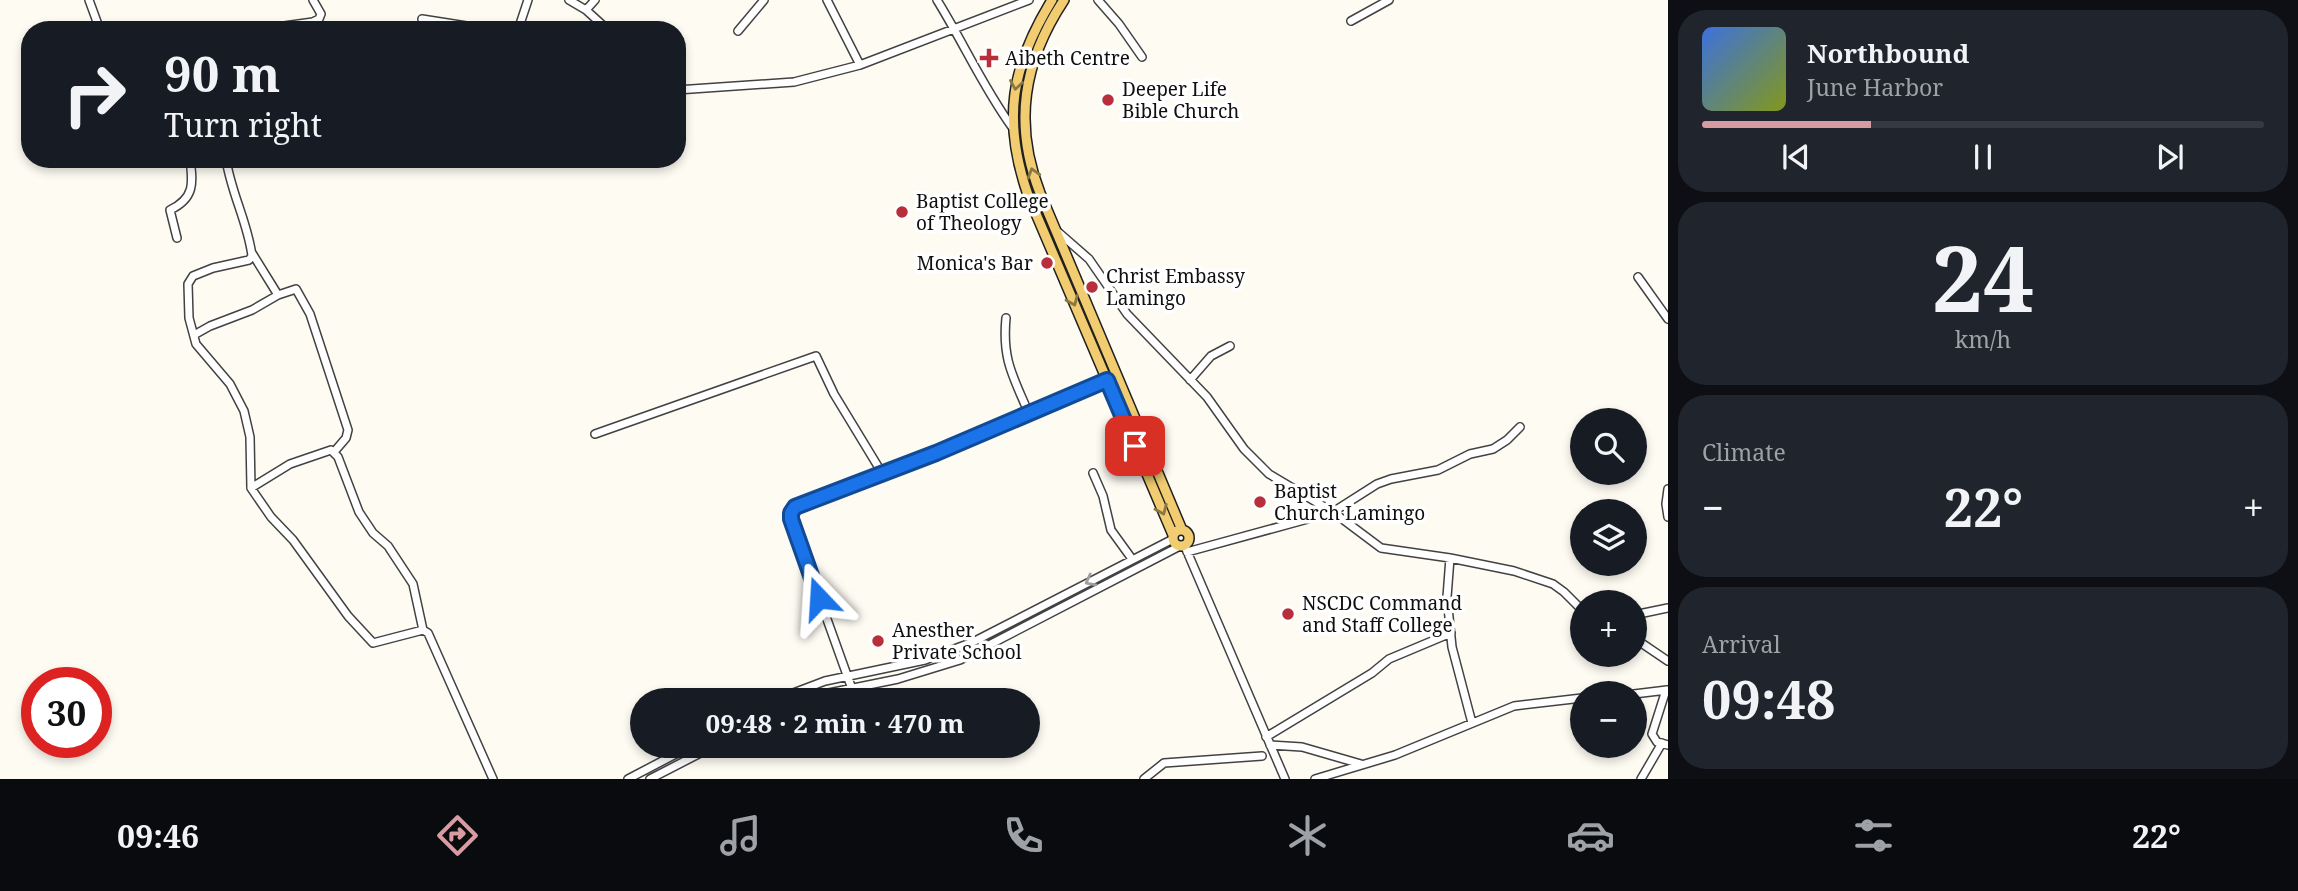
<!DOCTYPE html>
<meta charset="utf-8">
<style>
:root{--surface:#171b24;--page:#20242c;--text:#f1f3f6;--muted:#9ea1a6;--line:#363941;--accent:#d79ba2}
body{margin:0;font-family:"Noto Serif",serif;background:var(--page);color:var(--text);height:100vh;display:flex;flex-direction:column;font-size:26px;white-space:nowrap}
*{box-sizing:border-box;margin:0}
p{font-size:23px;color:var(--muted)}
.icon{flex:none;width:38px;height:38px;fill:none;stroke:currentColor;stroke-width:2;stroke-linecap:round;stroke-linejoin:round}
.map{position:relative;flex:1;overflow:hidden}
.side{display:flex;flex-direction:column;gap:10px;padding:10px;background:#0d0f14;width:630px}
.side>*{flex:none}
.hud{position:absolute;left:21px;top:21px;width:665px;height:147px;border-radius:28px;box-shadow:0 4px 10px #0003;background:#171b24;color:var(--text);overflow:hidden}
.fabs{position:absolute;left:1570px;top:408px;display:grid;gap:14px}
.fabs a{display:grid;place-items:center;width:77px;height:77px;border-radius:50%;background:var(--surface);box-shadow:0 4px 10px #0003;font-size:35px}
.speed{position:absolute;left:21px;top:667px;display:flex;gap:14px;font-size:35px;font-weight:700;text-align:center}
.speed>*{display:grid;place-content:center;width:91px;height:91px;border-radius:50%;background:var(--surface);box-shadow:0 4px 10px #0003;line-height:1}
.speed .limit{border:10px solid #d22;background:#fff;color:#111}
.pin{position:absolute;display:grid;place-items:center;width:60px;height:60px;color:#fff;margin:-30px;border-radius:14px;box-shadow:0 4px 10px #0006}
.me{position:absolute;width:77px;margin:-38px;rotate:340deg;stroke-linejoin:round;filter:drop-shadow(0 0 5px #0008)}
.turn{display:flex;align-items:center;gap:24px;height:147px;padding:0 28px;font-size:32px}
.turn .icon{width:91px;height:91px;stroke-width:2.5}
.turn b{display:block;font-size:49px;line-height:60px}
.big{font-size:52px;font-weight:700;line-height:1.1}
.side .card{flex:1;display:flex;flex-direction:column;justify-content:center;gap:10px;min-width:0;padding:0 24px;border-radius:28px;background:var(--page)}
.side .dial{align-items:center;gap:0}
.dial b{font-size:91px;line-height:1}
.song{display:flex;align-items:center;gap:21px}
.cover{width:84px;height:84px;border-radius:10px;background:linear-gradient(135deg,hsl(220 70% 55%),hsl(70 70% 35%))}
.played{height:7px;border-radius:4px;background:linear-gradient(90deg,var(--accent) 30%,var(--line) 30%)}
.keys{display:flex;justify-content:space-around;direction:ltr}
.heat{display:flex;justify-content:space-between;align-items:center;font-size:38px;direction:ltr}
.trip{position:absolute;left:630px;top:688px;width:410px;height:70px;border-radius:35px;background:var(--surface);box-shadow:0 4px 10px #0003;font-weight:700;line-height:70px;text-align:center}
.tabs{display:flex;height:112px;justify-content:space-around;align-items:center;background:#090b0e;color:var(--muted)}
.tabs .icon{width:49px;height:49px}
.tabs .active{color:var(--accent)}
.tabs b{font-size:32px;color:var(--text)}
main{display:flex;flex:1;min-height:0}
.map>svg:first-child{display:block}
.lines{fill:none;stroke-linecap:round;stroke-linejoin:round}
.minor-casing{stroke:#424242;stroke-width:10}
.major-casing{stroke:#202020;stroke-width:12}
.minor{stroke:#fff;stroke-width:7}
.major{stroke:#f1cc70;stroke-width:9}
.oneway{stroke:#8b7744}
.oneway2{stroke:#9f9f9f}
.route-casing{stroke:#114b97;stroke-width:18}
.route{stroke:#1a73e8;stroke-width:12}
.poi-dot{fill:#b82f3b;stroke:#fff;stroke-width:2.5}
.labels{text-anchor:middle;stroke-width:7;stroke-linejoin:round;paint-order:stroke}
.poi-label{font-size:19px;fill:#0f0f0f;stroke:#fff;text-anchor:start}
</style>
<main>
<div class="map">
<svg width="1668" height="779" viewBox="0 0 1668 779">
<rect width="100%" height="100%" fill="#fefbf3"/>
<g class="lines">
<g class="minor-casing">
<path id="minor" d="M89 0 100 30
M569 0 586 10 608 30
M827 0 860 65
M937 0C963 42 983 87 1012 127
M1098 0 1119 24 1142 57
M586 10 595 0
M422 19 492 30
M1351 21 1389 0
M255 30 313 22 319 19 321 14 313 0
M518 30 528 0
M738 31 764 0
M677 90 794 82 860 65 1029 0
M226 159C231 193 248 223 252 256L249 260 213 268 193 276 188 284 189 318 196 344 230 384 244 411 250 437 251 488 271 517 293 540 348 616 373 643 423 630 428 633 493 779
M1058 232 1089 259 1127 314 1207 397 1244 449 1269 474 1333 512 1381 548 1450 558 1514 571 1553 584 1564 592 1582 610
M177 238 170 210C195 198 193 183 190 159
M252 253 278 295 296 289 310 314 348 430 346 438 334 452
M1638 277 1668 319
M1006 318C1002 360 1013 376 1029 414
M194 335 210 326 252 310 278 295
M1190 380 1211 356 1230 346
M595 434 816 356 834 394 882 473
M1093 473 1103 496 1111 530 1132 559
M251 488 290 464 331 450 338 457 359 512 373 533 388 546 413 584 423 630
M1668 489 1666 504 1668 517
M1186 549 1285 779
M1187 552 1333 512 1377 484 1391 479 1438 470 1470 454 1493 449 1507 440 1520 427
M1450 558 1447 597 1452 647 1472 723
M1634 615 1668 608
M1634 638 1668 661
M852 689 791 519V513L795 507 936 453 1107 380
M1666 690 1652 734 1657 742 1668 745
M1634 694 1667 690
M775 700 825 681 925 660 973 642 1173 539
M805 700 829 693 898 679 960 660 1180 546
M1266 737 1372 673 1389 659 1451 633
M1270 745 1302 747 1361 764
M628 779 691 746
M650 779 714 746
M1144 779 1164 763 1262 756
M1315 779 1395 755 1514 706 1582 698
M1641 779 1662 743"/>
</g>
<g class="major-casing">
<path id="major" d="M1052 0C1011 67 1002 120 1028 195L1173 535
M1064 0C1023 62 1013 124 1040 193L1182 530
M1173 538a8 8 0 1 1 16 0a8 8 0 1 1-16 0Z"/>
</g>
<use href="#minor" class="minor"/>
<use href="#major" class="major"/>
</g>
<defs><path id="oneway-chevron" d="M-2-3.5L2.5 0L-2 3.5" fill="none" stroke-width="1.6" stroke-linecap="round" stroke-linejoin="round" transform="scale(1.75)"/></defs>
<g class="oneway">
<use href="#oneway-chevron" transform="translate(1016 85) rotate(99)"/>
<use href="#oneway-chevron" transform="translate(1033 173) rotate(-107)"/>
<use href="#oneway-chevron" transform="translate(1073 301) rotate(67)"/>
<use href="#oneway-chevron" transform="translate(1162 510) rotate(67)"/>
</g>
<use class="oneway2" href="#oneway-chevron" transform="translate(1090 581) rotate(152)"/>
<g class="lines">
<g class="route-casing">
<path id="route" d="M819 598 791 519V513L795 507 936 453 1107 380 1135 446"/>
</g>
<use href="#route" class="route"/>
</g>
<g class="poi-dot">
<path d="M985.5 47.5h7v7h7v7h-7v7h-7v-7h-7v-7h7z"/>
<circle cx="1108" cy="100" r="7"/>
<circle cx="902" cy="212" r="7"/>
<circle cx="1047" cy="263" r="7"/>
<circle cx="1092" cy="287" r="7"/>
<circle cx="1260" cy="502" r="7"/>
<circle cx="1288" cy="614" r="7"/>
<circle cx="878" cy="641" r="7"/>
</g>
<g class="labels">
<g class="poi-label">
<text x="1005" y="65">Aibeth Centre</text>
<text x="1122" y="96">Deeper Life<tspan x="1122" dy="22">Bible Church</tspan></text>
<text x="916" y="208">Baptist College<tspan x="916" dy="22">of Theology</tspan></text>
<text x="1033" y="270" text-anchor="end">Monica's Bar</text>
<text x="1106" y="283">Christ Embassy<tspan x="1106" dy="22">Lamingo</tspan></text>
<text x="1274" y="498">Baptist<tspan x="1274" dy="22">Church Lamingo</tspan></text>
<text x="1302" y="610">NSCDC Command<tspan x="1302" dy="22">and Staff College</tspan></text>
<text x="892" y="637">Anesther<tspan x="892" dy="22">Private School</tspan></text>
</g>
</g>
</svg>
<div class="fabs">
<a><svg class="icon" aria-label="search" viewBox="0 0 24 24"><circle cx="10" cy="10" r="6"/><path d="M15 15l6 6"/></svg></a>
<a><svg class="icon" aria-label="layers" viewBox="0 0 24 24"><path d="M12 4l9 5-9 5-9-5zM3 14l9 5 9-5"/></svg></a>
<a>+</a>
<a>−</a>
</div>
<div class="speed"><div class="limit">30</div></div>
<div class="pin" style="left:1135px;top:446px;background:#d93025"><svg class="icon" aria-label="arrive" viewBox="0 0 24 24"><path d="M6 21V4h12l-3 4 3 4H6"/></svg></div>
<svg class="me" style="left:819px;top:598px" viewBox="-20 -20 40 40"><path d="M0-17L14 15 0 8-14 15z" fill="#1a73e8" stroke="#fff" stroke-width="4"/></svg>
<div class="trip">09:48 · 2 min · 470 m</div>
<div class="hud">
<div class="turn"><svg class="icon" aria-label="right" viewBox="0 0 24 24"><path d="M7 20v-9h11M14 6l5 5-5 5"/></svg><div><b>90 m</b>Turn right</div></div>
</div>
</div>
<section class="side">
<div class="card">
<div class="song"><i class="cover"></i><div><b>Northbound</b><p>June Harbor</p></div></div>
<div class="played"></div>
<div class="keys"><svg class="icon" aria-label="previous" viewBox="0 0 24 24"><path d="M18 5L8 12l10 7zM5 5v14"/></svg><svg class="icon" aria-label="pause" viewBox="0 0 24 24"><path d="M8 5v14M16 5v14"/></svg><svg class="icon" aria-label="next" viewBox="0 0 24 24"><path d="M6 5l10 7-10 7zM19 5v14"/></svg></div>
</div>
<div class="card dial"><b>24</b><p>km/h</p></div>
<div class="card"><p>Climate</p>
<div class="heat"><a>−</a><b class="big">22°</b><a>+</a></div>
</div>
<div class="card"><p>Arrival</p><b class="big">09:48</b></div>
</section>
</main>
<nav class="tabs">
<b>09:46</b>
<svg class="icon active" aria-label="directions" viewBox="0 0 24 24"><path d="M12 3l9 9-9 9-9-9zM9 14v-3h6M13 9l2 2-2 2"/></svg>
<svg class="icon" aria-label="music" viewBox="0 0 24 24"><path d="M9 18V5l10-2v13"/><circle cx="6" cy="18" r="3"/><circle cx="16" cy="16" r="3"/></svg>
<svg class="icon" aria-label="phone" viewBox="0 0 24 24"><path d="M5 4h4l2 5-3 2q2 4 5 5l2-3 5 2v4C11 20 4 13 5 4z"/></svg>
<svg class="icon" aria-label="climate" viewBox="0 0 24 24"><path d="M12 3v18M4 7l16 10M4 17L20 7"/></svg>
<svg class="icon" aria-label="car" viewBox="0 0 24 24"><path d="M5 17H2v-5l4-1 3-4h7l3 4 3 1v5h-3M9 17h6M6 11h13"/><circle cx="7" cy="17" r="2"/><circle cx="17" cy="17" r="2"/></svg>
<svg class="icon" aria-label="filters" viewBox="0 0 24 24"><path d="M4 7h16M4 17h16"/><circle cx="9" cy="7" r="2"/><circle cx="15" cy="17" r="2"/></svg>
<b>22°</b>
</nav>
